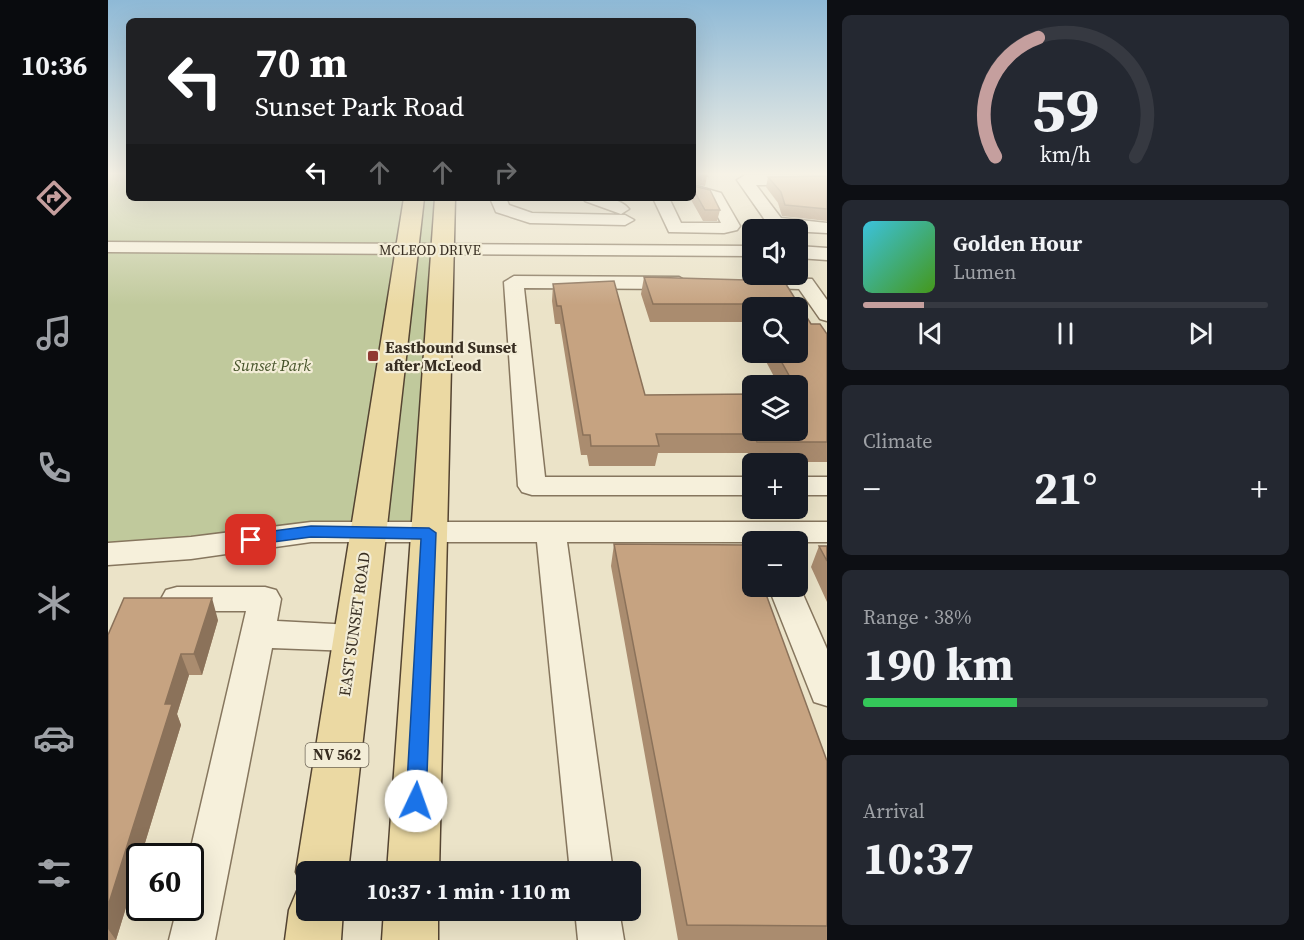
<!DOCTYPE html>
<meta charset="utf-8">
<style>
:root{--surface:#171b24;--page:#242831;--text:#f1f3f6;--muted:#9ea1a6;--line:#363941;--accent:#c59f9e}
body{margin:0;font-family:"Source Serif 4",serif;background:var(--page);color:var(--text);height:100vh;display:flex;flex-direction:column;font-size:22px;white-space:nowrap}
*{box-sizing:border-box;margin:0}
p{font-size:20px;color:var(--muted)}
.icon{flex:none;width:33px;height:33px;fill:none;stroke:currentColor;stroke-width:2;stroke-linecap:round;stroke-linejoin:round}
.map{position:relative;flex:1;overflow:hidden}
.panel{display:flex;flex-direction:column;gap:15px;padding:15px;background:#0d0f14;width:477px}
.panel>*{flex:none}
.banner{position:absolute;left:18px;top:18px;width:570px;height:183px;border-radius:9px;box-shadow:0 6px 24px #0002;background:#202124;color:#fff;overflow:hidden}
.tools{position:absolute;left:634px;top:219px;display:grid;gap:12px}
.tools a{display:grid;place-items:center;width:66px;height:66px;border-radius:9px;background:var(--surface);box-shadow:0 6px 24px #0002;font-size:30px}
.speed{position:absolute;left:18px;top:843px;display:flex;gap:12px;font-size:30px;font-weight:700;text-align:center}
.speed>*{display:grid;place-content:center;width:78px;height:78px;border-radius:50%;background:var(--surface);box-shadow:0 6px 24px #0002;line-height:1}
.speed .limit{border:3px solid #111;border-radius:9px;background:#fff;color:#111}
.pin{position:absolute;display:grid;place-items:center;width:51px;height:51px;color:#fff;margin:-26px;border-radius:12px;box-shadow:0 3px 9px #0006}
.me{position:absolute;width:66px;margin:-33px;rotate:3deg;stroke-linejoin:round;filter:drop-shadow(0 0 4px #0008)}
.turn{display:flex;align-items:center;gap:21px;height:126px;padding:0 30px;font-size:27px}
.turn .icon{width:78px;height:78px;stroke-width:2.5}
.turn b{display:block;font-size:42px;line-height:51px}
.lanes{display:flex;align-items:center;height:57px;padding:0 30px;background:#0003;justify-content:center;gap:30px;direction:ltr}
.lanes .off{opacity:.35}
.big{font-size:45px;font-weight:700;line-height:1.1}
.panel .card{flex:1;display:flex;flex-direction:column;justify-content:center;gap:9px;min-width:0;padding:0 21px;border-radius:9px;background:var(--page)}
.panel .dial{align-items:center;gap:0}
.dial svg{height:156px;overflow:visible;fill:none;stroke:var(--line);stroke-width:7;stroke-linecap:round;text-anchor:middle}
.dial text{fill:var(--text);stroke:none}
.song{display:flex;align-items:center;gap:18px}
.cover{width:72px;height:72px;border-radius:9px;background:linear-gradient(135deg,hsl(190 70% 55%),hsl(100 70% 35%))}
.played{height:6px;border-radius:3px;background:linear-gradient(90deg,var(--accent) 15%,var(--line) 15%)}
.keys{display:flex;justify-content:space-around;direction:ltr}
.heat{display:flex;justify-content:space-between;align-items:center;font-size:33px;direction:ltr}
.charge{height:9px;border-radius:4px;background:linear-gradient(90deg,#34c759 38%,var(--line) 0)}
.trip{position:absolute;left:188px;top:861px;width:345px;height:60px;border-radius:9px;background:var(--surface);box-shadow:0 6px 24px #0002;font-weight:700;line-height:60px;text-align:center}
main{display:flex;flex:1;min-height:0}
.tab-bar{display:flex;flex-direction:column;width:108px;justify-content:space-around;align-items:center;background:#090b0e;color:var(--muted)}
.tab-bar .icon{width:42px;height:42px}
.tab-bar .selected{color:var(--accent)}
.tab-bar b{font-size:27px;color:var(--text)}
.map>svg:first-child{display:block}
.green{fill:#c0c99c}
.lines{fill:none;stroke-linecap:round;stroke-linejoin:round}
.minor-casing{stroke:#86765e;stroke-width:3}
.major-casing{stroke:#544432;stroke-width:3}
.minor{fill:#f6f0db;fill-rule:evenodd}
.major{fill:#ebd9a3;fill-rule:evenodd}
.wall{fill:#aa8c6f}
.shaded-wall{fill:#8b725a}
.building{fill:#c6a381;stroke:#8b725a;stroke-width:1.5}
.route{fill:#1a73e8;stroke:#114b97;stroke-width:1.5}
.poi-dot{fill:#903933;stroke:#f3edd7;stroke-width:2}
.labels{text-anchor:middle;stroke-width:4.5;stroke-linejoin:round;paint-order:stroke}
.far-street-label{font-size:14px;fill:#372d21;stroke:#f3edd7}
.shield{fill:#f3edd7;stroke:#6f6758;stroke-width:1.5}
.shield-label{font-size:15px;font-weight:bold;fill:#372d21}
.poi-label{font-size:16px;font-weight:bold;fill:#372d21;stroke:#f3edd7;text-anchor:start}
.park-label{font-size:16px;font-style:italic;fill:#455229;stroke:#f3edd7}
.street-label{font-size:16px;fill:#372d21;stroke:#f3edd7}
</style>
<main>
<nav class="tab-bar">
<b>10:36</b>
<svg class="icon selected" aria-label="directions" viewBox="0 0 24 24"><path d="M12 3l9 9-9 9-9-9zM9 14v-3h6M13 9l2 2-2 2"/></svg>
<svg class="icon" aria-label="music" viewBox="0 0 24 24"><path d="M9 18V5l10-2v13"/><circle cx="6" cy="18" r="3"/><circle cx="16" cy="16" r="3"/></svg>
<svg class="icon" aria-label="phone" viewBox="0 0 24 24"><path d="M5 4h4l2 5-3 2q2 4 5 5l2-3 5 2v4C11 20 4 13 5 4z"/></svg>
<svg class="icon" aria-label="climate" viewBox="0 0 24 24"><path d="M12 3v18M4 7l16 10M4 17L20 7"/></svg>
<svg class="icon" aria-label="car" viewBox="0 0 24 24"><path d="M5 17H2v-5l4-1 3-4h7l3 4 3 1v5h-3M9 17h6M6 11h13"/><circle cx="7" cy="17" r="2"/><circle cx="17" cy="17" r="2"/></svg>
<svg class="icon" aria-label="filters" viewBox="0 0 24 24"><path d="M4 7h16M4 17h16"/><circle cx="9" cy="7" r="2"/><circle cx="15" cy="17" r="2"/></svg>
</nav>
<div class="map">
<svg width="719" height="940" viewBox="0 0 719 940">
<rect width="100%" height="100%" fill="#ebe3c8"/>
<path class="green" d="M0 173H21V198H337L321 533 0 554Z"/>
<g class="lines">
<g class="minor-casing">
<path id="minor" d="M719 174V184L648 185 673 218 719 223V233L664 230 629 180 637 175Z
M585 185 613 193 632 226 629 230 616 233 561 232 545 198H561L573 223H613L601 199 585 195Z
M382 198H398L401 205 424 213 517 215 526 220 517 225 422 223 388 212Z
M475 198C490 198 511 196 521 209L513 214 477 201Z
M0 242 645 246V256L0 252Z
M690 246 719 248V260L690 258Z
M406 276 571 277 581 283 571 289 416 288 437 477H645V495H424L414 492 410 486 396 282Z
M642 277 704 279 719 300V321L712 319 691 289 635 287 632 283Z
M690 477H719V495H690Z
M203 522H719V542H459L505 872H462L429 542H203L83 559 0 565V543L83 537Z
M690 583 719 649V706L706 702 660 586H690Z
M69 587H157L168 590 173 599 169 621 244 625 256 628 261 638 256 648 244 651 164 648 107 940H61L69 908H82L81 856 138 611H69L58 608 53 599 58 590Z
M467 910H511L516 940H470Z"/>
</g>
<g class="major-casing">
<path id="major" d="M296 198H316L240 872H198V910H235L233 940H177L181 910 189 891 195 888 188 872Z
M327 198H347L331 872H279Z
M276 910H330V940H274Z"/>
</g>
<use href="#minor" class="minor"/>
<use href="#major" class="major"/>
</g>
<path class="wall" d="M585 173H654L598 174 599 176 597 186 585 184V186L612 210 609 221H595L582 198H585Z
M719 176V221L674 216 670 203 658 187 660 177Z
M536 277 676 281 703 324 719 334V462H643L640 453H550L547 466H481L479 455H473L452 324H447L444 301 445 284 537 395 690 430V386H671L653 352H690L645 308V337L637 322H542L533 294Z
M506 544 719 761V940H570L503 566Z
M711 546H719V602L703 567Z
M110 620 94 675H81L69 714 73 725 33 856H32V862L8 940H0V635Z"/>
<path class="shaded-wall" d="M104 598 110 620 94 675 86 654Z
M73 654 81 675 69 714 73 725 33 856H32V862L8 940 0 929V906L57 704Z"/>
<path class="building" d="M585 173V186L602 190 612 210H597L585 189Z
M586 173H597L599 176Z
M719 176V209L677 205 673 192 660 177Z
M536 277 676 281 703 324H712L719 334V442H649L645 434H548L551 446H483L482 435H475L453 306H449L445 284 506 281 537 395 645 394V430H690V386H687L668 352H690V308H645V311L642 304H545Z
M506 544 640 545 645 558V586H655L719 761V926L579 925Z
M711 546H719V561Z
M16 598H104L86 654H73L57 704H64L0 906V635Z"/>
<linearGradient id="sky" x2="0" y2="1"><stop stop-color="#8eb9d6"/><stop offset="0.57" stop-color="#f6f2e6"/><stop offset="1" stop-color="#f6f2e6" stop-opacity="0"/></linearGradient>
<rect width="719" height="305" fill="url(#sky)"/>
<path class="route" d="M203 526 321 528 328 533 318 801 315 808 308 811 301 808 298 801 313 539 203 537 143 545 136 540 143 534Z"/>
<rect class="poi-dot" x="259" y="350" width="12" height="12" rx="3"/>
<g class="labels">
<g class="far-street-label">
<text x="322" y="255">MCLEOD DRIVE</text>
</g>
<rect class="shield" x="197.5" y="743" width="63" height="24" rx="4.5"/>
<g class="shield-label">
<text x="229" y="760">NV 562</text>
</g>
<g class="poi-label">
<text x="277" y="353">Eastbound Sunset<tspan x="277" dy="18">after McLeod</tspan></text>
</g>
<g class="park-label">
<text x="164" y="371">Sunset Park</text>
</g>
<g class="street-label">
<text transform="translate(246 624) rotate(-82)" y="6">EAST SUNSET ROAD</text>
</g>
</g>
</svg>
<div class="tools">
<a><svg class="icon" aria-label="sound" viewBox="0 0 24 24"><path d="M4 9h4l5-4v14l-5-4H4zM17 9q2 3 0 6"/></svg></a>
<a><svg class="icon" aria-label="search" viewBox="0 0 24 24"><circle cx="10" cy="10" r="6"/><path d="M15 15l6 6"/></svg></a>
<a><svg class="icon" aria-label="layers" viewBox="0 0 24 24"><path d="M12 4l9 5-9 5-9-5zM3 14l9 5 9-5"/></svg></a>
<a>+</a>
<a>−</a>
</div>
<div class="speed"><div class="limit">60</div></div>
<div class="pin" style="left:143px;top:540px;background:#d93025"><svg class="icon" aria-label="arrive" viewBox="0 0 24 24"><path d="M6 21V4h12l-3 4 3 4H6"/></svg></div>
<svg class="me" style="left:308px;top:801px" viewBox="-20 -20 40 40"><circle r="19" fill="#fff"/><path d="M0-13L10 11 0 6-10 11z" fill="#1a73e8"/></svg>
<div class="trip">10:37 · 1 min · 110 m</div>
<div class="banner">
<div class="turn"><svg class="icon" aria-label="left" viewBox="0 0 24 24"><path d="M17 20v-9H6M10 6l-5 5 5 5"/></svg><div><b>70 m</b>Sunset Park Road</div></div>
<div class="lanes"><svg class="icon" aria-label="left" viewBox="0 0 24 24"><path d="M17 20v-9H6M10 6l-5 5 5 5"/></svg><svg class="icon off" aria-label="ahead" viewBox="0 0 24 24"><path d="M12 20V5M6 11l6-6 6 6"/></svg><svg class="icon off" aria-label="ahead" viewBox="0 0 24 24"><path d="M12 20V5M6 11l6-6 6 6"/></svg><svg class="icon off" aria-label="right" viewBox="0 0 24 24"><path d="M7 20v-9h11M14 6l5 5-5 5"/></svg></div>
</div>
</div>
<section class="panel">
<div class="card dial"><svg viewBox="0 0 100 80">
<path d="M14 69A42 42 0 1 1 86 69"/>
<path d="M14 69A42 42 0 0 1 36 8" stroke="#c59f9e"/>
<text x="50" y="56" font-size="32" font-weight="700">59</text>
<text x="50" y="72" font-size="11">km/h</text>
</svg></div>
<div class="card">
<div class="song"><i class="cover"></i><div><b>Golden Hour</b><p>Lumen</p></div></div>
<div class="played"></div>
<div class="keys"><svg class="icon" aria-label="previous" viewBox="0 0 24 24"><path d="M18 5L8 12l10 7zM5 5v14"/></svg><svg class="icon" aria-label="pause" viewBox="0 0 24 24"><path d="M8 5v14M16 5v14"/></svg><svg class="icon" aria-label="next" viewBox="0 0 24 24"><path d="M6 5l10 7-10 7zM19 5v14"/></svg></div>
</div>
<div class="card"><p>Climate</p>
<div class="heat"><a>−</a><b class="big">21°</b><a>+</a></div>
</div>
<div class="card"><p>Range · 38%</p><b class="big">190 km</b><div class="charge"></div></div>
<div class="card"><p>Arrival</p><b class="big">10:37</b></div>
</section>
</main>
